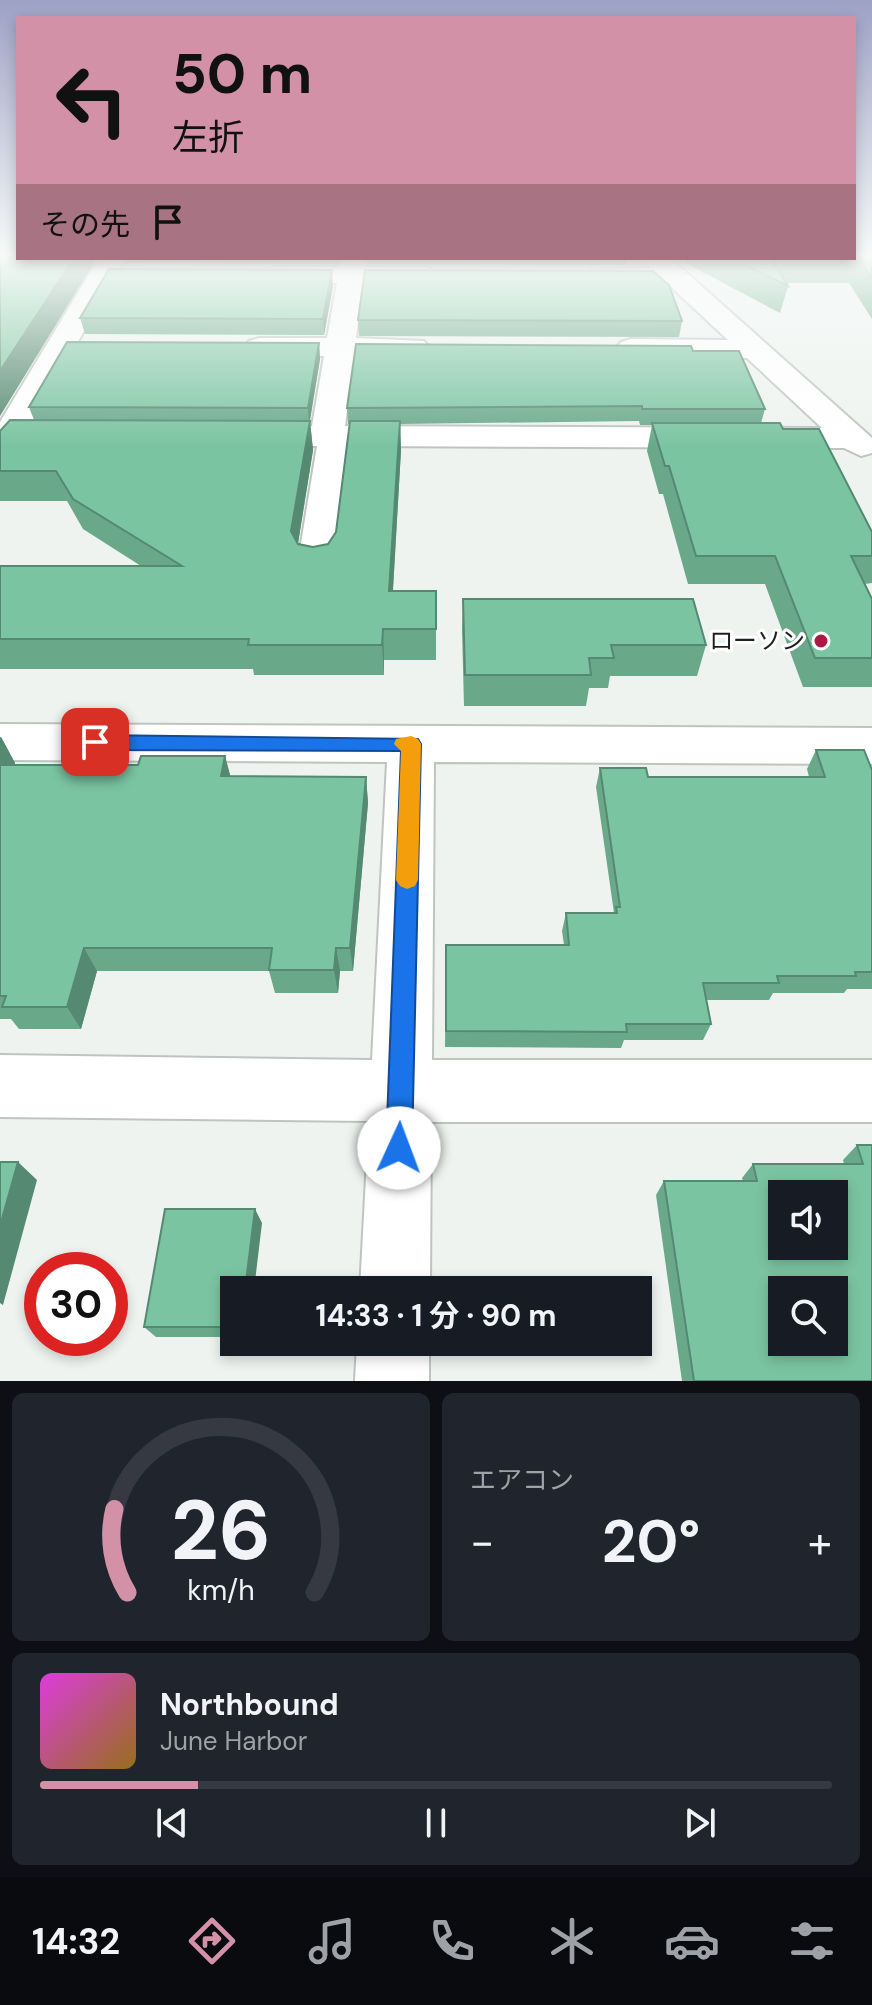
<!DOCTYPE html>
<html lang="ja">
<meta charset="utf-8">
<style>
:root{--surface:#171b24;--page:#20242c;--text:#f1f3f6;--muted:#9ea1a6;--line:#363941;--accent:#d291a6}
body{margin:0;font-family:"DM Sans","Noto Sans JP",sans-serif;background:var(--page);color:var(--text);height:100vh;display:flex;flex-direction:column;font-size:30px;white-space:nowrap}
*{box-sizing:border-box;margin:0}
p{font-size:26px;color:var(--muted)}
.icon{flex:none;width:44px;height:44px;fill:none;stroke:currentColor;stroke-width:2;stroke-linecap:round;stroke-linejoin:round}
.map{position:relative;height:1381px;overflow:hidden}
.details{display:flex;flex-direction:column;gap:12px;padding:12px;background:#0d0f14;flex:1}
.details>*{flex:none}
.top-card{position:absolute;left:16px;top:16px;width:840px;height:244px;border-radius:0px;box-shadow:0 4px 12px #0003;background:#d291a6;color:#111;overflow:hidden}
.controls{position:absolute;left:768px;top:1180px;display:grid;gap:16px}
.controls a{display:grid;place-items:center;width:80px;height:80px;border-radius:0px;background:var(--surface);box-shadow:0 4px 12px #0003;font-size:40px}
.speed{position:absolute;left:24px;top:1252px;display:flex;gap:16px;font-size:40px;font-weight:700;text-align:center}
.speed>*{display:grid;place-content:center;width:104px;height:104px;border-radius:50%;background:var(--surface);box-shadow:0 4px 12px #0003;line-height:1}
.speed .limit{border:12px solid #d22;background:#fff;color:#111}
.pin{position:absolute;display:grid;place-items:center;width:68px;height:68px;color:#fff;margin:-34px;border-radius:16px;box-shadow:0 4px 12px #0006}
.me{position:absolute;width:88px;margin:-44px;rotate:2deg;stroke-linejoin:round;filter:drop-shadow(0 0 6px #0008)}
.turn{display:flex;align-items:center;gap:28px;height:168px;padding:0 24px;font-size:36px}
.turn .icon{width:104px;height:104px;stroke-width:2.5}
.turn b{display:block;font-size:56px;line-height:68px}
.then{display:flex;align-items:center;height:76px;padding:0 24px;background:#0003;gap:16px;font-size:30px}
.big{font-size:60px;font-weight:700;line-height:1.1}
.details .widget{flex:1;display:flex;flex-direction:column;justify-content:center;gap:12px;min-width:0;padding:0 28px;border-radius:12px;background:var(--page)}
.details .dial{align-items:center;gap:0}
.dial svg{height:208px;overflow:visible;fill:none;stroke:var(--line);stroke-width:7;stroke-linecap:round;text-anchor:middle}
.dial text{fill:var(--text);stroke:none}
.song{display:flex;align-items:center;gap:24px}
.cover{width:96px;height:96px;border-radius:12px;background:linear-gradient(135deg,hsl(300 70% 55%),hsl(40 70% 35%))}
.played{height:8px;border-radius:4px;background:linear-gradient(90deg,var(--accent) 20%,var(--line) 20%)}
.keys{display:flex;justify-content:space-around;direction:ltr}
.heat{display:flex;justify-content:space-between;align-items:center;font-size:44px;direction:ltr}
.details .tiles{flex:1;display:grid;gap:12px;grid-template-columns:1fr 1fr}
.widget:last-child{grid-column:span 2}
.trip{position:absolute;left:220px;top:1276px;width:432px;height:80px;border-radius:0px;background:var(--surface);box-shadow:0 4px 12px #0003;font-weight:700;line-height:80px;text-align:center}
.tab-bar{display:flex;height:128px;justify-content:space-around;align-items:center;background:#090b0e;color:var(--muted)}
.tab-bar .icon{width:56px;height:56px}
.tab-bar .on{color:var(--accent)}
.tab-bar b{font-size:36px;color:var(--text)}
.map>svg:first-child{display:block}
.lines{fill:none;stroke-linecap:round;stroke-linejoin:round}
.minor-casing{stroke:#bfc4c1;stroke-width:4}
.minor{fill:#fff;fill-rule:evenodd}
.wall{fill:#69a98a}
.shaded-wall{fill:#558971}
.building{fill:#7ac4a1;stroke:#558971;stroke-width:2;fill-rule:evenodd}
.route{fill:#1a73e8;stroke:#114b97;stroke-width:2}
.slow{fill:#f59e0b}
.poi-dot{fill:#ad1945;stroke:#fff;stroke-width:3}
.labels{text-anchor:middle;stroke-width:6;stroke-linejoin:round;paint-order:stroke}
.poi-label{font-size:24px;fill:#1e1f1e;stroke:#fff;text-anchor:end}
</style>
<div class="map">
<svg width="872" height="1381" viewBox="0 0 872 1381">
<rect width="100%" height="100%" fill="#eef3f0"/>
<g class="lines">
<g class="minor-casing">
<path id="minor" d="M99 258H125L17 450 12 457 0 460V422Z
M341 258H367L365 267H424L433 270 437 275 433 280 424 283H363L356 338 424 341 429 347 424 353 354 356 345 426 822 428 747 358 621 354 616 348 621 342 631 339 728 340 668 284H597L588 282 584 276 588 270 651 268 642 258H670L872 438V453L861 456 844 448 350 446 336 562 331 571 317 574 303 571 298 562 317 446H251L239 443 235 436 239 429 251 426H312L324 356H259L249 353 244 347 249 341 259 338H327L337 283H273L264 280 260 275 264 270 273 267H340Z
M0 724 872 728V764L434 762 432 1060H872V1122H431L430 1290H360L369 1121 0 1117V1055L372 1060 387 762 0 760Z
M357 1342H429V1381H355Z"/>
</g>
<use href="#minor" class="minor"/>
</g>
<path class="wall" d="M854 254H872V319L849 283H786L788 286 780 313 686 263 687 258H854Z
M124 258H340L337 264 125 263Z
M368 258H627L626 265 369 264Z
M333 286 324 335 85 334 80 318Z
M358 320 682 321 679 337 359 336Z
M319 343 320 359 310 421 313 450 298 543 313 547 328 544 336 532 350 424H348L347 408 693 351 765 409 761 423 783 429 872 532V583L865 584 872 599V687H803L765 584H688L663 494H659L647 451 652 425H640L639 421 400 424 401 450 393 591H436V660H384V675H254L253 669H0V566H141L83 529 67 501H0V431L34 420 29 407Z
M463 599 706 645 697 676H610L608 688H589L586 706H464L462 630Z
M0 737H1L15 763 14 765H138L225 756 230 776 366 777 368 803 353 971H340L338 993H275L269 971H97L81 1029H19L11 1019H0Z
M816 750 872 770V989H847L844 993H773L769 1000H706L711 1024 703 1040H624L621 1048 445 1047 446 945H564L562 931 566 913H614L596 787 600 768 648 777H809L807 769Z
M857 1145H872V1381H682L656 1195 664 1181H743L742 1178 753 1164H844L843 1160Z
M262 1223 234 1290V1337H156L144 1327Z"/>
<path class="shaded-wall" d="M74 258H97L0 416V371Z
M332 270 333 286 324 335 323 319Z
M319 343 320 359 309 424 308 408Z
M310 421 313 450 295 562 291 531Z
M400 421 401 450 391 622 389 591Z
M383 629 384 660V675L382 645Z
M1 737 15 763 4 791 0 784V740Z
M225 756 232 782 221 776Z
M366 777 368 803 353 971 350 948Z
M84 948 97 971 81 1029 67 1007Z
M336 948 340 971 338 993 334 970Z
M18 1162 37 1180 3 1305 0 1303V1226Z
M255 1209 262 1223 254 1290H245Z"/>
<path class="building" d="M5 254H18V258H74L0 371V257H3Z
M854 254H872V278L857 257H854Z
M732 258H771L788 286Z
M109 269 332 270 323 319 80 318Z
M365 270 653 271 669 285 682 321 358 320Z
M67 342 319 343 308 408 29 407Z
M356 344 691 346 693 351H739L765 409H642V406L347 408Z
M10 420 310 421 291 531 298 544 313 547 328 544 336 532 350 421H400L389 591H436V629H383L382 645H248L249 639H0V566H182L73 499 56 471H0V431Z
M652 423H780L783 429H819L872 532V556H851L872 599V658H815L775 556H696L669 466H665Z
M463 599H693L706 645H611L614 658H589L591 675H465Z
M816 750H864L872 770V972H855L856 976H777L779 983H703L711 1024H626L627 1032 446 1031V945H569L566 913H617L616 907H620L600 768H646L648 777H825Z
M141 756H225L221 776 366 777 350 948H336L334 970H269L272 948H84L67 1007H2L6 996H0V765H138Z
M857 1145H872V1381H694L664 1181H757L753 1164H863ZM782 1194H834V1246H782ZM782 1290H834V1342H782Z
M0 1162H18L0 1226Z
M165 1209H255L245 1290H234V1327H144Z"/>
<linearGradient id="sky" x2="0" y2="1"><stop stop-color="#9da1c4"/><stop offset="0.57" stop-color="#f7faf8"/><stop offset="1" stop-color="#f7faf8" stop-opacity="0"/></linearGradient>
<rect width="872" height="447" fill="url(#sky)"/>
<path class="route" d="M95 735 418 739 421 744 412 1148 408 1157 399 1161 389 1157 386 1148 401 751 95 750 88 748 85 742 88 737Z"/>
<path class="slow" d="M411 736 418 739 421 744 418 880 415 886 407 889 400 886 396 880 401 751 394 744 396 739Z"/>
<circle class="poi-dot" cx="821" cy="641" r="8"/>
<g class="labels">
<g class="poi-label">
<text x="805" y="649">ローソン</text>
</g>
</g>
</svg>
<div class="controls">
<a><svg class="icon" aria-label="sound" viewBox="0 0 24 24"><path d="M4 9h4l5-4v14l-5-4H4zM17 9q2 3 0 6"/></svg></a>
<a><svg class="icon" aria-label="search" viewBox="0 0 24 24"><circle cx="10" cy="10" r="6"/><path d="M15 15l6 6"/></svg></a>
</div>
<div class="speed"><div class="limit">30</div></div>
<div class="pin" style="left:95px;top:742px;background:#d93025"><svg class="icon" aria-label="arrive" viewBox="0 0 24 24"><path d="M6 21V4h12l-3 4 3 4H6"/></svg></div>
<svg class="me" style="left:399px;top:1148px" viewBox="-20 -20 40 40"><circle r="19" fill="#fff"/><path d="M0-13L10 11 0 6-10 11z" fill="#1a73e8"/></svg>
<div class="trip">14:33 · 1 分 · 90 m</div>
<div class="top-card">
<div class="turn"><svg class="icon" aria-label="left" viewBox="0 0 24 24"><path d="M17 20v-9H6M10 6l-5 5 5 5"/></svg><div><b>50 m</b>左折</div></div>
<div class="then">その先<svg class="icon" aria-label="arrive" viewBox="0 0 24 24"><path d="M6 21V4h12l-3 4 3 4H6"/></svg></div>
</div>
</div>
<section class="details">
<div class="tiles">
<div class="widget dial"><svg viewBox="0 0 100 80">
<path d="M14 69A42 42 0 1 1 86 69"/>
<path d="M14 69A42 42 0 0 1 9 37" stroke="#d291a6"/>
<text x="50" y="56" font-size="32" font-weight="700">26</text>
<text x="50" y="72" font-size="11">km/h</text>
</svg></div>
<div class="widget"><p>エアコン</p>
<div class="heat"><a>−</a><b class="big">20°</b><a>+</a></div>
</div>
<div class="widget">
<div class="song"><i class="cover"></i><div><b>Northbound</b><p>June Harbor</p></div></div>
<div class="played"></div>
<div class="keys"><svg class="icon" aria-label="previous" viewBox="0 0 24 24"><path d="M18 5L8 12l10 7zM5 5v14"/></svg><svg class="icon" aria-label="pause" viewBox="0 0 24 24"><path d="M8 5v14M16 5v14"/></svg><svg class="icon" aria-label="next" viewBox="0 0 24 24"><path d="M6 5l10 7-10 7zM19 5v14"/></svg></div>
</div>
</div>
</section>
<nav class="tab-bar">
<b>14:32</b>
<svg class="icon on" aria-label="directions" viewBox="0 0 24 24"><path d="M12 3l9 9-9 9-9-9zM9 14v-3h6M13 9l2 2-2 2"/></svg>
<svg class="icon" aria-label="music" viewBox="0 0 24 24"><path d="M9 18V5l10-2v13"/><circle cx="6" cy="18" r="3"/><circle cx="16" cy="16" r="3"/></svg>
<svg class="icon" aria-label="phone" viewBox="0 0 24 24"><path d="M5 4h4l2 5-3 2q2 4 5 5l2-3 5 2v4C11 20 4 13 5 4z"/></svg>
<svg class="icon" aria-label="climate" viewBox="0 0 24 24"><path d="M12 3v18M4 7l16 10M4 17L20 7"/></svg>
<svg class="icon" aria-label="car" viewBox="0 0 24 24"><path d="M5 17H2v-5l4-1 3-4h7l3 4 3 1v5h-3M9 17h6M6 11h13"/><circle cx="7" cy="17" r="2"/><circle cx="17" cy="17" r="2"/></svg>
<svg class="icon" aria-label="filters" viewBox="0 0 24 24"><path d="M4 7h16M4 17h16"/><circle cx="9" cy="7" r="2"/><circle cx="15" cy="17" r="2"/></svg>
</nav>
